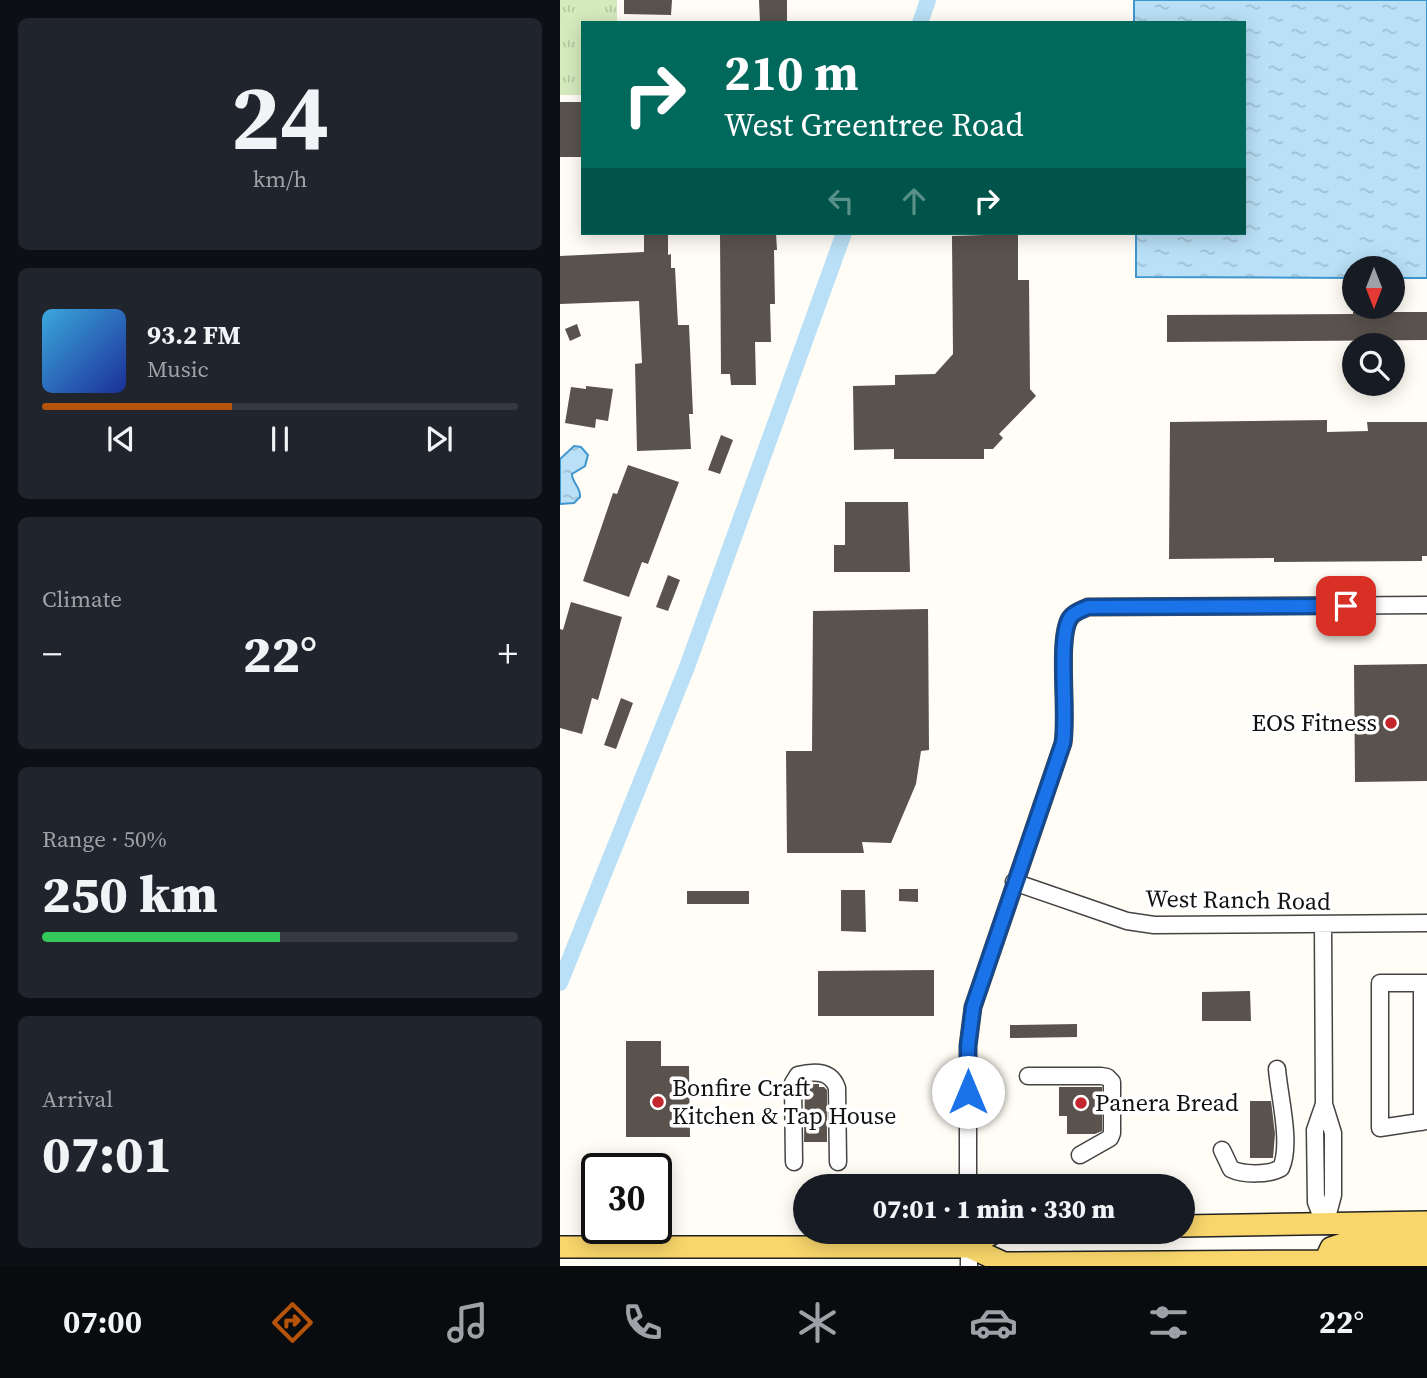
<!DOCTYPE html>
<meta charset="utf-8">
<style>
:root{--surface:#171b24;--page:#20242c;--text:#f1f3f6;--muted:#9ea1a6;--line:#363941;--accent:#b45309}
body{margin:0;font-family:"Source Serif 4",serif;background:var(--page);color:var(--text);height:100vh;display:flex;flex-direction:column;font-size:26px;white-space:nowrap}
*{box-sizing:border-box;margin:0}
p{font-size:23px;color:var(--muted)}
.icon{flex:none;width:38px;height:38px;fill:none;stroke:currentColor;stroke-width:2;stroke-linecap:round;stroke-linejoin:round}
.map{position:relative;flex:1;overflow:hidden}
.panel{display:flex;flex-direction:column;gap:18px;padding:18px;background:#0d0f14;width:560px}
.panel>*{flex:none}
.guide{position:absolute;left:21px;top:21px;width:665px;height:214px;border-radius:0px;box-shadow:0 4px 18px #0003;background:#00695c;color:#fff;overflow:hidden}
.needle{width:46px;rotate:180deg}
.fabs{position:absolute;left:782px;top:256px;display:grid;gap:14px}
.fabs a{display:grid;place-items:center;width:63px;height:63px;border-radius:50%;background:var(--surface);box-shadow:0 4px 18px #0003;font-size:35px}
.speed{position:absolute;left:21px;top:1153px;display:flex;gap:14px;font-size:35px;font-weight:700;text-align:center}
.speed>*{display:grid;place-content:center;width:91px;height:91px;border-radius:50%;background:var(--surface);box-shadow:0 4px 18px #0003;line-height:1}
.speed .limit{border:4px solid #111;border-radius:10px;background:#fff;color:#111}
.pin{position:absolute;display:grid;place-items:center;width:60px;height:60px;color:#fff;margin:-30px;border-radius:14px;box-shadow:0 4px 10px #0006}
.me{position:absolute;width:77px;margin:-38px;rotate:0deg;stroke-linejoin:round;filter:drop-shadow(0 0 5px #0008)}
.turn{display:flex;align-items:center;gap:24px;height:147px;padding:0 28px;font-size:32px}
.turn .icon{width:91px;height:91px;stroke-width:2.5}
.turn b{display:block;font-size:49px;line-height:60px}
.lanes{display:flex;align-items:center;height:66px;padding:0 28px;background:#0003;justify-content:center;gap:35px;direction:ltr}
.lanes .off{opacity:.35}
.big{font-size:52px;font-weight:800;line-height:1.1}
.panel .card{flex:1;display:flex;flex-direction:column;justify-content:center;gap:10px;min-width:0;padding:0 24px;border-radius:10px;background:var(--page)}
.panel .dial{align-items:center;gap:0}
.dial b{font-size:91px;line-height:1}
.song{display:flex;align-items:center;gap:21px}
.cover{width:84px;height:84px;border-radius:10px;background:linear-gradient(135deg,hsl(200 70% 55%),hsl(230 70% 35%))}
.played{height:7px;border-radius:4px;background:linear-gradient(90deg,var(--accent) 40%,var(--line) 40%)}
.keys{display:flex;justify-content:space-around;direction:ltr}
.heat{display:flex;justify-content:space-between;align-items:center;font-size:38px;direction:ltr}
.charge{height:10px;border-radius:5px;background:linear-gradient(90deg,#34c759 50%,var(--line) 0)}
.trip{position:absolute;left:233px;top:1174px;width:402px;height:70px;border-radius:35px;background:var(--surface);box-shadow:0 4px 18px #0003;font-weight:800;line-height:70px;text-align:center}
.dock{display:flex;height:112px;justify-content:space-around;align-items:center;background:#090b0e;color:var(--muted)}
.dock .icon{width:49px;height:49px}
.dock .current{color:var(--accent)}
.dock b{font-size:32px;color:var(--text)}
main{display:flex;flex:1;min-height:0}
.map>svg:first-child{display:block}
.park{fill:url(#park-tufts)}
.water{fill:url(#water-ripples);stroke:#3f96cf;stroke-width:2}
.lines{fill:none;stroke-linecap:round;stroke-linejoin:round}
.canal{stroke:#b9e0f7;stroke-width:16}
.building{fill:#5a524d}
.minor-casing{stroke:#444;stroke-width:19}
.major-casing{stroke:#222;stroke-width:24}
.minor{stroke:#fff;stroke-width:16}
.major{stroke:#f9d66b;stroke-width:21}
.route-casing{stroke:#114b97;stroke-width:18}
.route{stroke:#1a73e8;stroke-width:12}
.poi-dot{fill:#c4262e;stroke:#fff;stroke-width:2.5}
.labels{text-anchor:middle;stroke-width:7;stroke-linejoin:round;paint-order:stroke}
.poi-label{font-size:24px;fill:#111;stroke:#fff;text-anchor:start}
.street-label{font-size:24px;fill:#111;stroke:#fff}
</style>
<main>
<section class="panel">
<div class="card dial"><b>24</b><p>km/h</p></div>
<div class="card">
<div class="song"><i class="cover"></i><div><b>93.2 FM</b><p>Music</p></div></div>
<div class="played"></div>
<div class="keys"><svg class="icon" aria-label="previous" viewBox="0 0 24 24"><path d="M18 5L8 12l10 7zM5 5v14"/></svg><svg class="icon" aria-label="pause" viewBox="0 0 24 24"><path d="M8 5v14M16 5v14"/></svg><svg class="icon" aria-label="next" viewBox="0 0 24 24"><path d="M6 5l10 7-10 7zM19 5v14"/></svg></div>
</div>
<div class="card"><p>Climate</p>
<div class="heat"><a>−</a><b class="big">22°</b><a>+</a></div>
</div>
<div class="card"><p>Range · 50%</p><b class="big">250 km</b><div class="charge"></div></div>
<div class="card"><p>Arrival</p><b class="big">07:01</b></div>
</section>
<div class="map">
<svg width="867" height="1266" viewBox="0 0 867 1266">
<defs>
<pattern id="park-tufts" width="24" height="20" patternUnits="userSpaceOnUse" patternTransform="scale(1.75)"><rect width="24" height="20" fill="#d5ebbd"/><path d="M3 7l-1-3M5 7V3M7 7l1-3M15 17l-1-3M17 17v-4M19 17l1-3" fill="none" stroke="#b6c8a1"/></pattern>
<pattern id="water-ripples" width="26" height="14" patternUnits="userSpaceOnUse" patternTransform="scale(1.75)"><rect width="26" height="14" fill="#b9e0f7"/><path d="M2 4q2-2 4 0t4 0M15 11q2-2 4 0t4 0" fill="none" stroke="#9ebfd3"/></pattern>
</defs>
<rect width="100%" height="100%" fill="#fffdf5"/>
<path class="park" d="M0 0H57V23H23V95H0Z"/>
<path class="water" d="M574 0H867V278H833V268H794V278L576 277V233H684V23H574Z
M14 446 21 447 28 455 25 466 12 474C12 483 21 487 20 497L14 503 0 504V459Z"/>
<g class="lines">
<path class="canal" d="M360 23 368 0
M0 983 127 667 284 233"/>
</g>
<path class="building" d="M64 0H112L111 15 64 14Z
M199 0H227V23H200Z
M0 102H23V157H0Z
M84 233H108V255L111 254V268H115L118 325H129L133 414H129L131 449 77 451 75 364 82 363 79 301 0 304V256L84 252Z
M160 233H216L217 250H214L215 304H210L211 342H195L196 385H171L170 374H161Z
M458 234V280H469L470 389 476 396 439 434 443 438 433 449H424V459H334V449L294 450 293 386 335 385V375L375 374 393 354 392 236Z
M793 312H867V340L607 342V315L793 314Z
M17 324 21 336 10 341 5 329Z
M26 386 53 389 48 421 36 419 35 428 5 423 11 387 26 389Z
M767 420V432L808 431 807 422H867V556H862V561L714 562V558L609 559 610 422Z
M161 435 173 440 160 474 148 470Z
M68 465 119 482 88 564 82 562 69 597 23 581 53 493 57 494Z
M285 502H348L350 572H274V545H285Z
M108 575 120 580 108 611 96 607Z
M11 602 62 617 38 700 32 698 22 734 0 728V629L3 630Z
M368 609 369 750 361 751 356 784 331 843 302 842 304 853H227L226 751H252L253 611Z
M867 664V781L795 782 794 665Z
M61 698 73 703 56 749 44 745Z
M339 889H358V902L339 901Z
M281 890H305L306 932 281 931Z
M127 891H189V904H127Z
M374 970V1016H258V971Z
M690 991 691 1021H642V992Z
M517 1024V1037L450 1038V1025Z
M66 1041H101V1066H129L130 1137H66Z
M245 1084H259V1087H264L267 1090V1142H244Z
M499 1087H542V1131L535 1134H507V1116H499Z
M690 1101H711L715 1134 713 1158H690Z"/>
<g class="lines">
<g class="minor-casing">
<path id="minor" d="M454 882 567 921 594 925 867 923
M763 925 764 1104 773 1133V1195L765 1225
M862 983V1122
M867 983H820V1128L867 1121
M468 1076H541L547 1077 552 1082V1133L550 1138 520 1155
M764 1104 755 1130 756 1202 765 1225
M662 1150 671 1169C683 1175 709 1175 721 1168 732 1144 719 1095 717 1069
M234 1162 233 1083 238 1075C254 1071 271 1070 277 1088L278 1162
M408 1186V1046L413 1007 503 743C508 713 497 638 510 618 514 612 522 610 528 607L867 605
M409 1232V1266"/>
</g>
<g class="major-casing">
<path id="major" d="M623 1226 867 1222
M0 1247H409L444 1263 765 1261 867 1256
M409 1247 435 1232
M765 1261 771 1248 789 1242 867 1238"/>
</g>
<use href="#minor" class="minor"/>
<use href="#major" class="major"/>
</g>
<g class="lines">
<g class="route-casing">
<path id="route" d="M408 1092V1046L413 1007 503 743C508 713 497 638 510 618 514 612 522 610 528 607L786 606"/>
</g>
<use href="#route" class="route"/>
</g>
<g class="poi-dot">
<circle cx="831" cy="723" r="7"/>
<circle cx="98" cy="1102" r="7"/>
<circle cx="521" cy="1103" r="7"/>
</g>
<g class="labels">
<g class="poi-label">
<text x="817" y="731" text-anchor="end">EOS Fitness</text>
<text x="112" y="1096">Bonfire Craft<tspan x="112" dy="28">Kitchen &amp; Tap House</tspan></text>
<text x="535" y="1111">Panera Bread</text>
</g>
<g class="street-label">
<text transform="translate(678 900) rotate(1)" y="8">West Ranch Road</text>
</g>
</g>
</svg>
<div class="fabs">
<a><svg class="needle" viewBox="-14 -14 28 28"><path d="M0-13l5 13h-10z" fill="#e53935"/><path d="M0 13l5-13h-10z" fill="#9ea1a6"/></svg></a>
<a><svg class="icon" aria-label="search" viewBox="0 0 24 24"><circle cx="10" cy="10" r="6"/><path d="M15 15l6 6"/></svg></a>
</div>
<div class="speed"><div class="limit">30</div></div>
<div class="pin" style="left:786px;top:606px;background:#d93025"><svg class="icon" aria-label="arrive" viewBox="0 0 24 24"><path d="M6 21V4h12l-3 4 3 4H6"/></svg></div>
<svg class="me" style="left:408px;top:1092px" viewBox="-20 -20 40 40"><circle r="19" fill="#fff"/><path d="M0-13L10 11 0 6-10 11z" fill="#1a73e8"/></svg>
<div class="trip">07:01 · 1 min · 330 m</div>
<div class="guide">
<div class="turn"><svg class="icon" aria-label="right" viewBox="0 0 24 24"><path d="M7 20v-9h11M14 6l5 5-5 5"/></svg><div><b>210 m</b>West Greentree Road</div></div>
<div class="lanes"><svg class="icon off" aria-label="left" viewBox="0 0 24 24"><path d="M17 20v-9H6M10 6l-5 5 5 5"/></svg><svg class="icon off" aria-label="ahead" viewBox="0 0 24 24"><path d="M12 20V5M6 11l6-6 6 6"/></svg><svg class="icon" aria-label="right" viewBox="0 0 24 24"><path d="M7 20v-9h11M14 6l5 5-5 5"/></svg></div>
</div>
</div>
</main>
<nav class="dock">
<b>07:00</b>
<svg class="icon current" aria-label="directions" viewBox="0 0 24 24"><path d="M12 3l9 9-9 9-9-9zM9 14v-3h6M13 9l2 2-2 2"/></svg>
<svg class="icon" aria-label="music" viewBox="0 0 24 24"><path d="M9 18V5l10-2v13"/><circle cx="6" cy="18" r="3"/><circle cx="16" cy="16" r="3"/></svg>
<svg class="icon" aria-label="phone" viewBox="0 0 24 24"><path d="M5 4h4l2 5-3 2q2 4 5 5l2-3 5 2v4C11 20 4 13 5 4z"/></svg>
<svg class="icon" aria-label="climate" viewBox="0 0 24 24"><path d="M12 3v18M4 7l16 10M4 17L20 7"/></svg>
<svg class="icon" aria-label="car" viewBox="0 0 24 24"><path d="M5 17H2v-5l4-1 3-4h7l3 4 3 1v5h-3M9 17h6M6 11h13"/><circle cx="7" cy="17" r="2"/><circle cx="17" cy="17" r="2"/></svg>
<svg class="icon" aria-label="filters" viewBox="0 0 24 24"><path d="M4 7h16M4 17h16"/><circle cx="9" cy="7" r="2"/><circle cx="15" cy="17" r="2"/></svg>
<b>22°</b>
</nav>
